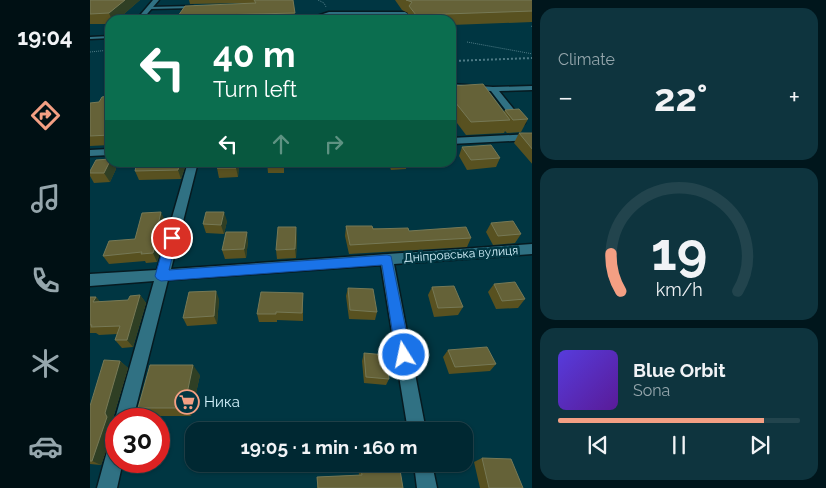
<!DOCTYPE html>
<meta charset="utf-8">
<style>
:root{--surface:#002832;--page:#0e343e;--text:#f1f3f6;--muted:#95a6ac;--line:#22444d;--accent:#f39f83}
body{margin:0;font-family:Raleway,sans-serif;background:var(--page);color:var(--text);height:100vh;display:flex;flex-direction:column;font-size:19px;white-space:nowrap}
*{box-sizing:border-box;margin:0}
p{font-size:16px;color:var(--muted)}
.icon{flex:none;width:28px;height:28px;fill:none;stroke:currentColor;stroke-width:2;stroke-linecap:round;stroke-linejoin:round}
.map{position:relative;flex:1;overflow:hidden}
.drawer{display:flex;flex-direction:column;gap:8px;padding:8px;background:#00161c;width:294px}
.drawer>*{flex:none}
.hud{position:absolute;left:15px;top:15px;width:351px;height:152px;border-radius:15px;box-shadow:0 1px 4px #0004,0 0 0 1px var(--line);background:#0b6e4f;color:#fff;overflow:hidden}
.speed{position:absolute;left:15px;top:408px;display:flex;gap:10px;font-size:25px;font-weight:700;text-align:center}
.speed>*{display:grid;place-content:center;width:65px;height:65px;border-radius:50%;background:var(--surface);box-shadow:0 1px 4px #0004,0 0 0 1px var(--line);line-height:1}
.speed .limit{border:8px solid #d22;background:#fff;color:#111}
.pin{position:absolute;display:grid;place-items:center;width:42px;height:42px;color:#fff;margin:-21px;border:2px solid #fff;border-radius:50%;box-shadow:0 1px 5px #0007}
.me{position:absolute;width:55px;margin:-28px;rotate:350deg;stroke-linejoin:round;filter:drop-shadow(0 0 4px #0008)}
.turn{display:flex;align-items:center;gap:18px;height:105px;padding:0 25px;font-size:22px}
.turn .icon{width:65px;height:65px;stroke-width:2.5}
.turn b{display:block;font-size:35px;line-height:42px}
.lanes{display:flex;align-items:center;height:48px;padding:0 25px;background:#0003;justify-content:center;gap:25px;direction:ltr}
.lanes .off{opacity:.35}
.big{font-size:38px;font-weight:700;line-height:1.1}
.drawer .widget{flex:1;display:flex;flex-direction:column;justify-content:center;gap:8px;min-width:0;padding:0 18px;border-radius:15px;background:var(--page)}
.drawer .dial{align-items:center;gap:0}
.dial svg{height:130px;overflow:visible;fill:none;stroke:var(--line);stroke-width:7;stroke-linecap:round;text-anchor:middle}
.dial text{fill:var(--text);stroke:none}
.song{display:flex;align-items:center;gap:15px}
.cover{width:60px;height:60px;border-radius:8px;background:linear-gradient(135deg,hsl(250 70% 55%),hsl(270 70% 35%))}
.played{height:5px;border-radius:2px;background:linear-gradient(90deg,var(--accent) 85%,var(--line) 85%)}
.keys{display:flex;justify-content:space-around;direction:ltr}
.heat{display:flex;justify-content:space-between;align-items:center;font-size:28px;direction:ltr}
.trip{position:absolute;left:95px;top:422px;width:288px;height:50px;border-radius:15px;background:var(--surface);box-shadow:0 1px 4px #0004,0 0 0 1px var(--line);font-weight:700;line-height:50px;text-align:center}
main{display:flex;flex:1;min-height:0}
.tab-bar{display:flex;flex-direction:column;width:90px;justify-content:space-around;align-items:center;background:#001014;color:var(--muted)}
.tab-bar .icon{width:35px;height:35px}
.tab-bar .selected{color:var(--accent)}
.tab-bar b{font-size:22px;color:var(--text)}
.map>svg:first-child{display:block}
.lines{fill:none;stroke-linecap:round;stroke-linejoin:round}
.lane-casing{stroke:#061a20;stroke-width:3}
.street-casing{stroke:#061a20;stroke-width:3}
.path-far1{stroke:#4e7b86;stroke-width:1;stroke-dasharray:1 1;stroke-linecap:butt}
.path{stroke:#4e7b86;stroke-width:2;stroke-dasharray:2 2;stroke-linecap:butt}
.lane{fill:#307183;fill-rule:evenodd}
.street{fill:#307183;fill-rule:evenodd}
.wall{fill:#585120}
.shaded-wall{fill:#2f3f24}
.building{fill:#656238;stroke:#767956}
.route{fill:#1a73e8;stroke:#114b97}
.labels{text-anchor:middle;stroke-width:5;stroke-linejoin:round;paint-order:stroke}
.street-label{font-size:12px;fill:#d2f1fb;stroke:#003642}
.near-poi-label{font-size:15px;fill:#d2f1fb;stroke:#003642;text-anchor:start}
</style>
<main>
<nav class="tab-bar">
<b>19:04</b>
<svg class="icon selected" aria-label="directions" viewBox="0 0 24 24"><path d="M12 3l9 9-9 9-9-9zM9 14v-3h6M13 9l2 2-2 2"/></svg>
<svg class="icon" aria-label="music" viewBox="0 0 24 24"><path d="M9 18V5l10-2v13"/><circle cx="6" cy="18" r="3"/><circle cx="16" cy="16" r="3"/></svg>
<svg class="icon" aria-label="phone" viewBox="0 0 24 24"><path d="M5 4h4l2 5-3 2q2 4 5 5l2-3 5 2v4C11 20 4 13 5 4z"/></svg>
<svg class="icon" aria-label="climate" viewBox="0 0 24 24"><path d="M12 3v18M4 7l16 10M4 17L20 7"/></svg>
<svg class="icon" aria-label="car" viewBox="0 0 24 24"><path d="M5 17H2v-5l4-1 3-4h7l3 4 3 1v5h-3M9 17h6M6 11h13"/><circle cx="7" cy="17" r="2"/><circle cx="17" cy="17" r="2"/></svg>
</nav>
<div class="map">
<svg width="443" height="488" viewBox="0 0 443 488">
<rect width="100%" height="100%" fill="#003642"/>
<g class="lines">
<g class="lane-casing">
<path id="lane" d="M103 6 104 8 59 9 58 8 59 7Z
M20 36V38L0 39V37Z"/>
</g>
<g class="street-casing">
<path id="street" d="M63 0H69L52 20H46Z
M239 12H315L318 14 315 16H239L225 20H215Z
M361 84 403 87 443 86V90L409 91 435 123 433 125H427L401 91 361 88Z
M441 134V140L361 144V138Z
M20 149V155L0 156V150Z
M98 162H108L81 269 443 244V254L304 264 336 431H318L291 265 78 280 43 419H26V421L25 419 64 281 0 286V274L67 270Z
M26 442V461H33L27 488H7L19 444Z
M324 464H342L347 488H327Z"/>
</g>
<path class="path-far1" d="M228 0 234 3 236 7
M441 26 443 27
M377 42 443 54
M0 52 20 50"/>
<path class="path" d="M361 61 443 58"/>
<use href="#lane" class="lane"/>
<use href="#street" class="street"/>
</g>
<path class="wall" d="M0 0H50L27 20H20V24H0Z
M99 0H203L205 17 119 20H89L88 16 156 3 100 4Z
M305 0H443V22L361 25V20H319L317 17 318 13 312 10Z
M20 83V145L0 146V103L9 102 17 96 15 91Z
M361 86 414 112 415 110 438 119 431 132 417 133 415 131 414 133 376 135 361 115Z
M429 133H443V165L424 143Z
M372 147 410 158 406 167 377 170 369 156Z
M20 162H23L26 169 20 182 4 183 0 176V171Z
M47 162H93L95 167 91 179 49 180 45 171Z
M149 162 148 177 129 178 127 168Z
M177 162H194V173H178Z
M298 162H317L316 169 301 170Z
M75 221 71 239 73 243 67 262 56 263 55 261 19 264 13 256 45 239Z
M137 221 134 234 116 233 113 224Z
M401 223 431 234 425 243 403 245 396 232Z
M256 226 319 231 381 238 377 247 259 254 255 236Z
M207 236 206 258 187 259 186 250Z
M158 241 156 258 135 259 132 250Z
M404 284 435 299 428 308 406 309 398 292Z
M342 287 373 307 368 315 344 317 338 295Z
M258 288 287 312 285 320 259 319 256 296Z
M213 293V321L187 320V322H169L167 314Z
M50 295 56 303 43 347 32 348 25 340 27 334 9 335 6 333H0V297H6L10 302 38 300Z
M129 299 127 324 97 326 93 318Z
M358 350 406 364 400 371 359 374 353 357Z
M274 353 299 379 296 385 274 383 272 361Z
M30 361 38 368 23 418 26 423 11 465 0 464V406Z
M110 375 101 416H58L48 408Z
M392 458 433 488H390L384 462Z
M268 464H309L313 488H227V477L269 475Z"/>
<path class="shaded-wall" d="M35 0H50L27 20H22L19 13Z
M20 161V162H23L26 169 20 182 14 173Z
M90 162H93L95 167 91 179 88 170Z
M146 162 149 163 148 177 146 168Z
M71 212 75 221 71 239 73 243 67 262 63 253 66 234Z
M134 212 137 221 134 234 131 225Z
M206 227 207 236 206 258 205 249Z
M157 232 158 241 156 258 154 249Z
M126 291 129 299 127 324 124 316Z
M50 295 56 303 43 347 37 340Z
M6 297 13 305 3 302Z
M30 361 38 368 23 418 26 423 11 465 2 461 15 413Z
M103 365 110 375 101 416 94 408Z"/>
<path class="building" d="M0 0H35L19 13 0 14Z
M164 0H203L205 13 88 16 95 6 166 3Z
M316 0H443V11L326 15 319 6 322 2Z
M20 83V135L0 136V103L9 102 12 97 17 96 18 93 15 91Z
M393 84 420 120 381 122 361 97V86Z
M429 109 438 119 423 120 415 110Z
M429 133H443V150Z
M401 145 410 158 381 160 372 147Z
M20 159V161L14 173H0V171L6 160Z
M47 162H90L88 170 45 171Z
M128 162H146V168H127Z
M177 162H193V164H177Z
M71 212 66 234H68L63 253 51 254 52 252 13 256 19 241 45 239 52 213Z
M116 212H134L131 225 113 224Z
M423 221 431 234 408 236 401 223Z
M256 226H282L283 229 318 228 319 231 376 227 381 238 260 245Z
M188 227H206L205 249 186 250Z
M136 232H157L154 249 132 250Z
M425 282 435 299 412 301 404 284Z
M364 286 373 307 348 308 342 287Z
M258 288 283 289 287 312 260 310Z
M126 291 124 316 93 318 99 292Z
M171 292 213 293 212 313 186 312V314H167Z
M50 295 37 340H25L30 326 1 327 2 325H0V297H6L3 302 38 300 40 296Z
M397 347 406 364 365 367 358 350Z
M274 353 296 355 299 379 276 377Z
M14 360 30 361 15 413 17 417 2 461H0V406Z
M60 365H103L94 408H48Z
M392 458 421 459 433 488H399Z
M270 464H309L313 488H228L227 477 272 475Z"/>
<path class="route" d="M82 234 87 238 79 270 297 255 301 256 321 355 319 360 314 362 309 360 306 355 292 265 71 281 67 279 65 276 76 238Z"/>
<defs>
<g id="supermarket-ring" transform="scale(1.25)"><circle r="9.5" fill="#003642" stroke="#f39f83" stroke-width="1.5"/><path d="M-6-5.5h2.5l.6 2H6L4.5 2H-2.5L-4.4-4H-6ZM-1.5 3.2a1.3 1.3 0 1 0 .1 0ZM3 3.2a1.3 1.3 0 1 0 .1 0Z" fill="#f39f83"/></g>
</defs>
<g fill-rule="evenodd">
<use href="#supermarket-ring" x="97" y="402"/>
</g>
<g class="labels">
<g class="street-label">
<text transform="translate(371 254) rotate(-4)" y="4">Дніпровська вулиця</text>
</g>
<g class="near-poi-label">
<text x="114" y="407">Ника</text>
</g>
</g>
</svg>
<div class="speed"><div class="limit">30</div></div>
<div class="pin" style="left:82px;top:238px;background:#d93025"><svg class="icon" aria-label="arrive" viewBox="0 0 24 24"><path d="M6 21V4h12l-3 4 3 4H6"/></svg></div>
<svg class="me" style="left:314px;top:355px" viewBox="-20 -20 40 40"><circle r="17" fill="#1a73e8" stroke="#fff" stroke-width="3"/><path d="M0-11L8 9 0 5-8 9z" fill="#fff"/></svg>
<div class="trip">19:05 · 1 min · 160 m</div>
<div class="hud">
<div class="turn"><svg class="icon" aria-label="left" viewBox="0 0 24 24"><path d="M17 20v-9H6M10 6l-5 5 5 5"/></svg><div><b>40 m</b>Turn left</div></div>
<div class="lanes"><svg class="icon" aria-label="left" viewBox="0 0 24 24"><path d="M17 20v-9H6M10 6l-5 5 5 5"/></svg><svg class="icon off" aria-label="ahead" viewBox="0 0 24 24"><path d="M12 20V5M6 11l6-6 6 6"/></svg><svg class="icon off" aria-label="right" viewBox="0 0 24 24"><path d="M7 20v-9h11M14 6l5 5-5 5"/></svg></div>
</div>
</div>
<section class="drawer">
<div class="widget"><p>Climate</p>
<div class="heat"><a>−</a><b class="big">22°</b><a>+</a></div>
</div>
<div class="widget dial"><svg viewBox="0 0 100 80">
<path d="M14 69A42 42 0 1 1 86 69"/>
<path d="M14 69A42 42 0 0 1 8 46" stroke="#f39f83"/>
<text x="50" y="56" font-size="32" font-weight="700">19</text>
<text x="50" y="72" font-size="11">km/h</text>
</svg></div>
<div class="widget">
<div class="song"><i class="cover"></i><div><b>Blue Orbit</b><p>Sona</p></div></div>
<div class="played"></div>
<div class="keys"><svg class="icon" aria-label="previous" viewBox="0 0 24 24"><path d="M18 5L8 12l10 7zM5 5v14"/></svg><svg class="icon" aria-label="pause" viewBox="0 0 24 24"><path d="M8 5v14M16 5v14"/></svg><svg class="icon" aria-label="next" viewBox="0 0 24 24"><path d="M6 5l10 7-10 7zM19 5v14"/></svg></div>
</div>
</section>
</main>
